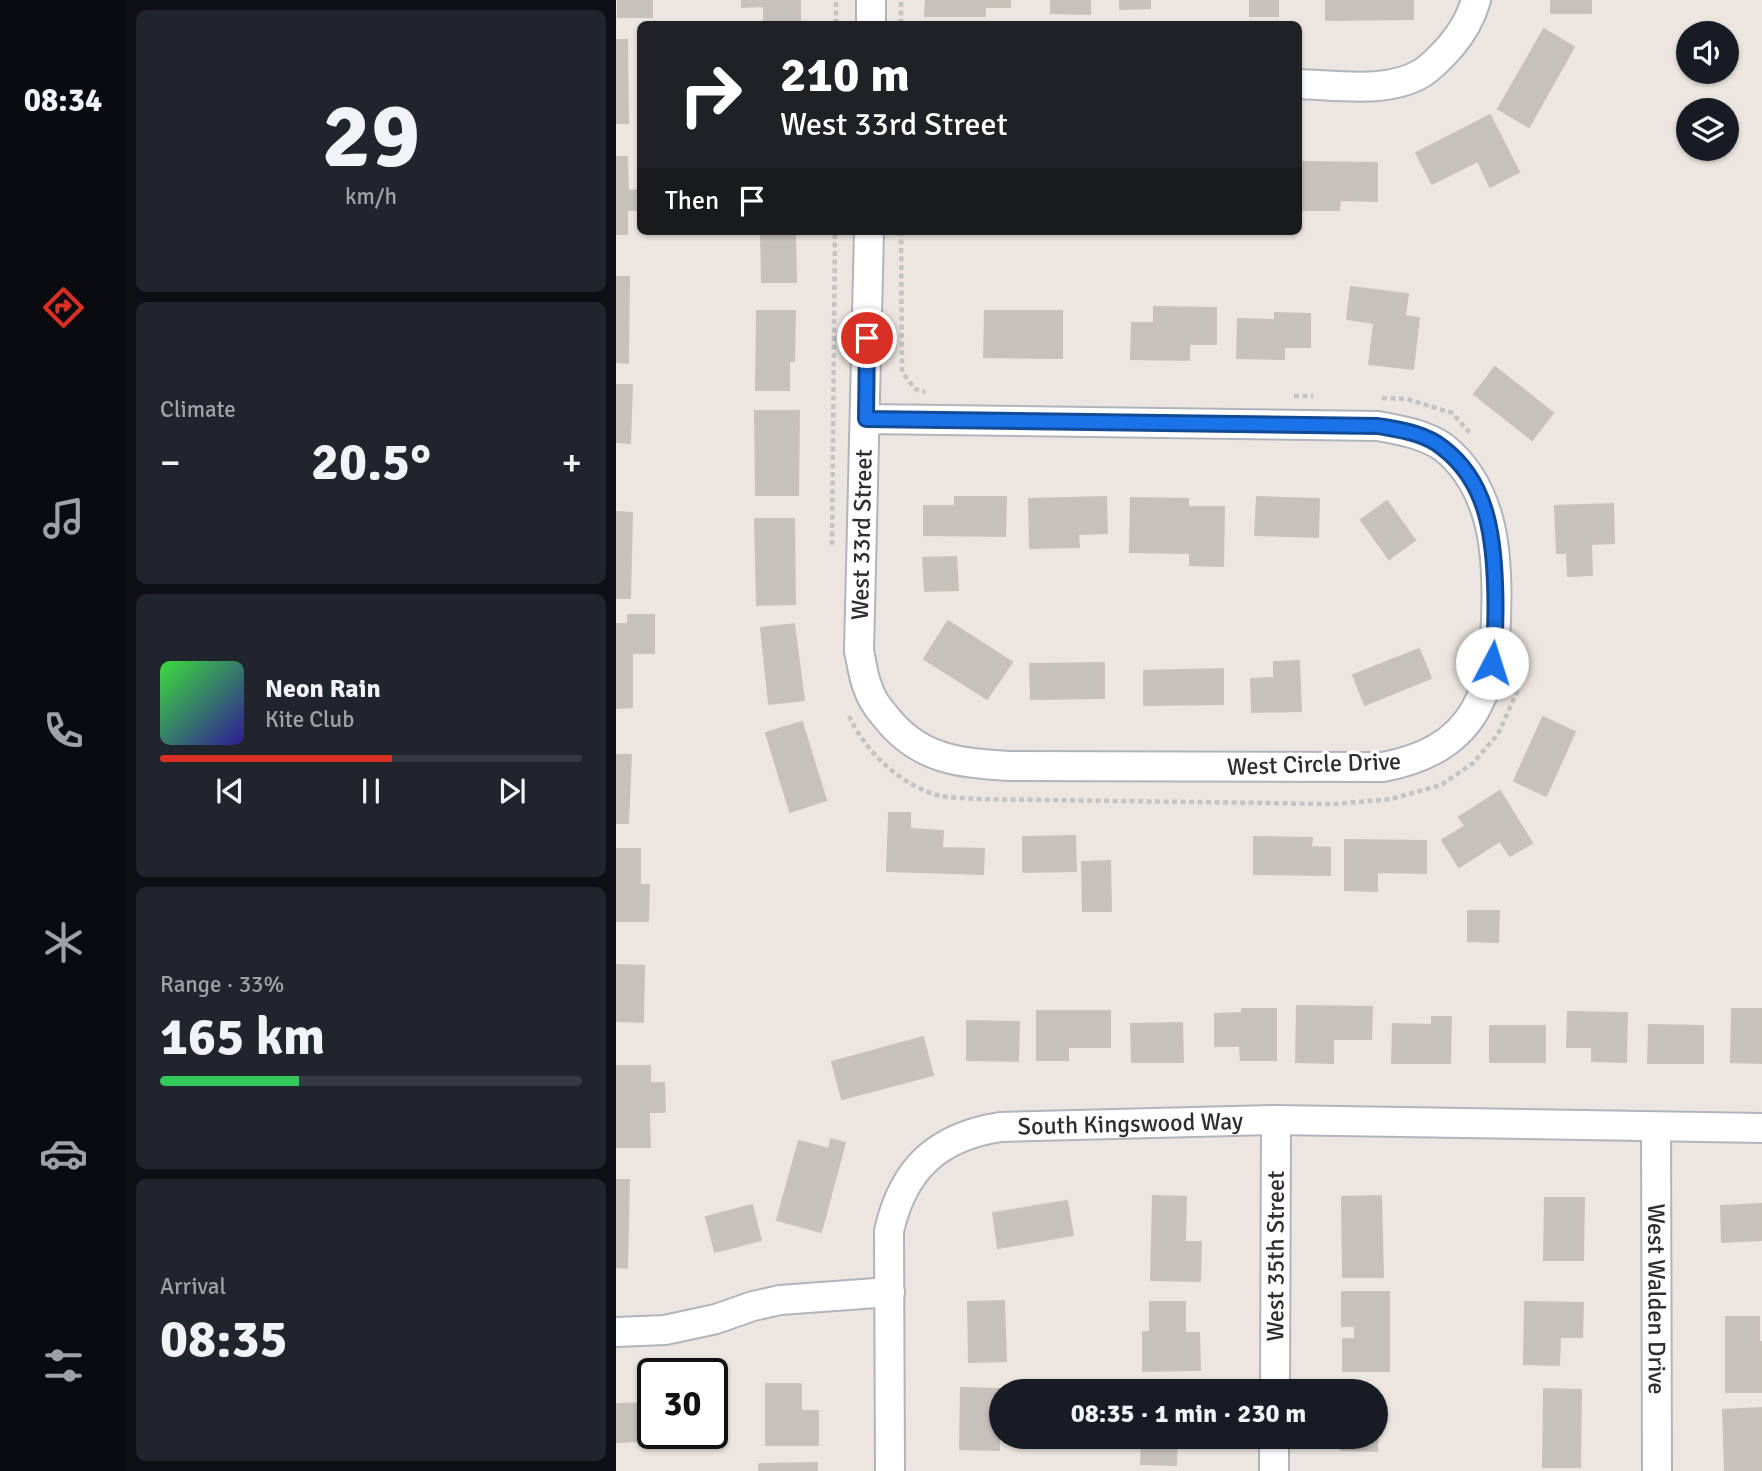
<!DOCTYPE html>
<meta charset="utf-8">
<style>
:root{--surface:#171b24;--page:#20242c;--text:#f1f3f6;--muted:#9ea1a6;--line:#363941;--accent:#d93025}
body{margin:0;font-family:Signika,sans-serif;background:var(--page);color:var(--text);height:100vh;display:flex;flex-direction:column;font-size:26px;white-space:nowrap}
*{box-sizing:border-box;margin:0}
p{font-size:23px;color:var(--muted)}
.icon{flex:none;width:38px;height:38px;fill:none;stroke:currentColor;stroke-width:2;stroke-linecap:round;stroke-linejoin:round}
.map{position:relative;flex:1;overflow:hidden}
.side{display:flex;flex-direction:column;gap:10px;padding:10px;background:#0d0f14;width:490px}
.side>*{flex:none}
.top-card{position:absolute;left:21px;top:21px;width:665px;height:214px;border-radius:10px;box-shadow:0 2px 5px #0004;background:#202124;color:#fff;overflow:hidden}
.tools{position:absolute;left:1060px;top:21px;display:grid;gap:14px}
.tools a{display:grid;place-items:center;width:63px;height:63px;border-radius:50%;background:var(--surface);box-shadow:0 2px 5px #0004;font-size:35px}
.speed{position:absolute;left:21px;top:1358px;display:flex;gap:14px;font-size:35px;font-weight:700;text-align:center}
.speed>*{display:grid;place-content:center;width:91px;height:91px;border-radius:50%;background:var(--surface);box-shadow:0 2px 5px #0004;line-height:1}
.speed .limit{border:4px solid #111;border-radius:10px;background:#fff;color:#111}
.pin{position:absolute;display:grid;place-items:center;width:60px;height:60px;color:#fff;margin:-30px;border:4px solid #fff;border-radius:50%;box-shadow:0 2px 7px #0007}
.me{position:absolute;width:77px;margin:-38px;rotate:5deg;stroke-linejoin:round;filter:drop-shadow(0 0 5px #0008)}
.turn{display:flex;align-items:center;gap:24px;height:147px;padding:0 28px;font-size:32px}
.turn .icon{width:91px;height:91px;stroke-width:2.5}
.turn b{display:block;font-size:49px;line-height:60px}
.then{display:flex;align-items:center;height:66px;padding:0 28px;background:#0003;gap:14px;font-size:26px}
.big{font-size:52px;font-weight:800;line-height:1.1}
.side .widget{flex:1;display:flex;flex-direction:column;justify-content:center;gap:10px;min-width:0;padding:0 24px;border-radius:10px;background:var(--page)}
.side .dial{align-items:center;gap:0}
.dial b{font-size:91px;line-height:1}
.song{display:flex;align-items:center;gap:21px}
.cover{width:84px;height:84px;border-radius:10px;background:linear-gradient(135deg,hsl(120 70% 55%),hsl(250 70% 35%))}
.played{height:7px;border-radius:4px;background:linear-gradient(90deg,var(--accent) 55%,var(--line) 55%)}
.keys{display:flex;justify-content:space-around;direction:ltr}
.heat{display:flex;justify-content:space-between;align-items:center;font-size:38px;direction:ltr}
.charge{height:10px;border-radius:5px;background:linear-gradient(90deg,#34c759 33%,var(--line) 0)}
.trip{position:absolute;left:373px;top:1379px;width:399px;height:70px;border-radius:35px;background:var(--surface);box-shadow:0 2px 5px #0004;font-weight:800;line-height:70px;text-align:center}
main{display:flex;flex:1;min-height:0}
.tab-bar{display:flex;flex-direction:column;width:126px;justify-content:space-around;align-items:center;background:#090b0e;color:var(--muted)}
.tab-bar .icon{width:49px;height:49px}
.tab-bar .active{color:var(--accent)}
.tab-bar b{font-size:32px;color:var(--text)}
.map>svg:first-child{display:block}
.building{fill:#c6c1bb;stroke:#c9c2ba;stroke-width:2}
.lines{fill:none;stroke-linecap:round;stroke-linejoin:round}
.minor-casing{stroke:#b1b4bc;stroke-width:32}
.path{stroke:#c4c4c4;stroke-width:4.5;stroke-dasharray:5 3.5;stroke-linecap:butt}
.minor{stroke:#fff;stroke-width:28}
.route-casing{stroke:#114b97;stroke-width:18}
.route{stroke:#1a73e8;stroke-width:12}
.labels{text-anchor:middle;stroke-width:7;stroke-linejoin:round;paint-order:stroke}
.street-label{font-size:24px;fill:#2d2d2d;stroke:#fff}
</style>
<main>
<nav class="tab-bar">
<b>08:34</b>
<svg class="icon active" aria-label="directions" viewBox="0 0 24 24"><path d="M12 3l9 9-9 9-9-9zM9 14v-3h6M13 9l2 2-2 2"/></svg>
<svg class="icon" aria-label="music" viewBox="0 0 24 24"><path d="M9 18V5l10-2v13"/><circle cx="6" cy="18" r="3"/><circle cx="16" cy="16" r="3"/></svg>
<svg class="icon" aria-label="phone" viewBox="0 0 24 24"><path d="M5 4h4l2 5-3 2q2 4 5 5l2-3 5 2v4C11 20 4 13 5 4z"/></svg>
<svg class="icon" aria-label="climate" viewBox="0 0 24 24"><path d="M12 3v18M4 7l16 10M4 17L20 7"/></svg>
<svg class="icon" aria-label="car" viewBox="0 0 24 24"><path d="M5 17H2v-5l4-1 3-4h7l3 4 3 1v5h-3M9 17h6M6 11h13"/><circle cx="7" cy="17" r="2"/><circle cx="17" cy="17" r="2"/></svg>
<svg class="icon" aria-label="filters" viewBox="0 0 24 24"><path d="M4 7h16M4 17h16"/><circle cx="9" cy="7" r="2"/><circle cx="15" cy="17" r="2"/></svg>
</nav>
<section class="side">
<div class="widget dial"><b>29</b><p>km/h</p></div>
<div class="widget"><p>Climate</p>
<div class="heat"><a>−</a><b class="big">20.5°</b><a>+</a></div>
</div>
<div class="widget">
<div class="song"><i class="cover"></i><div><b>Neon Rain</b><p>Kite Club</p></div></div>
<div class="played"></div>
<div class="keys"><svg class="icon" aria-label="previous" viewBox="0 0 24 24"><path d="M18 5L8 12l10 7zM5 5v14"/></svg><svg class="icon" aria-label="pause" viewBox="0 0 24 24"><path d="M8 5v14M16 5v14"/></svg><svg class="icon" aria-label="next" viewBox="0 0 24 24"><path d="M6 5l10 7-10 7zM19 5v14"/></svg></div>
</div>
<div class="widget"><p>Range · 33%</p><b class="big">165 km</b><div class="charge"></div></div>
<div class="widget"><p>Arrival</p><b class="big">08:35</b></div>
</section>
<div class="map">
<svg width="1146" height="1471" viewBox="0 0 1146 1471">
<rect width="100%" height="100%" fill="#ede6e0"/>
<path class="building" d="M2 0H36V17H2Z
M126 0H184V24H148V6L126 7Z
M310 0H394V7H369V16H309Z
M435 0H474V14L435 13Z
M504 0H534V8L504 9Z
M634 0H662V16H634Z
M710 0H797V19L710 20Z
M935 0H975V13H935Z
M928 29 958 47 913 127 882 109Z
M0 40H11L12 123H0Z
M874 115 903 172 874 187 862 161 816 184 800 153Z
M0 157H11L12 191 21 190V210H11V234H0Z
M684 162 761 163V201L724 200 723 210H683Z
M145 231H179L180 282H146Z
M0 277H13L12 363 0 362Z
M735 287 792 294 789 316 803 318 797 369 753 364 758 323 731 319Z
M538 307 600 308V344H573V360L515 359 516 323H538Z
M141 311H179L178 361H173V390H140Z
M369 311H446V358L368 357Z
M659 313 694 314V347H668V359L621 358 622 319 659 320Z
M879 367 937 413 916 440 858 394Z
M0 385H16L14 443 0 442Z
M139 411H183L182 495H140Z
M339 497H390L389 536 308 535V506H339Z
M490 497 491 533 462 534 463 547 414 548 413 499Z
M641 497 703 499 702 537 639 535Z
M515 498 572 499V507H608L607 566 574 565V553L514 552Z
M771 501 799 540 773 559 745 520Z
M997 504 998 543 975 544 976 575 952 576 951 553H941L939 506Z
M0 512 16 513 14 598H0Z
M139 519H178L179 604 141 605Z
M340 557 342 590 309 591 307 558Z
M12 615H38V653H16V707L0 708V624H12Z
M332 621 396 662 371 699 308 659Z
M178 624 188 700 153 704 145 628Z
M803 649 815 678 749 705 737 675Z
M683 661 685 711 636 712 635 679 658 678V662Z
M488 663V698L415 699 414 664Z
M607 669V704L528 705V671Z
M927 717 959 732 930 796 898 781Z
M186 722 210 800 174 812 150 733Z
M0 755H15L12 823H0Z
M884 791 916 843 894 856 884 841 843 867 826 840 849 826 843 817Z
M273 813H294V829L327 831 326 848 368 849 367 874 271 871Z
M459 836 460 871 407 872V837Z
M638 837 696 838 695 847 714 848V875L638 874Z
M729 840 810 841V873L761 872V891L729 890Z
M0 849H24V885H33L32 921H0Z
M494 861 495 911H467L466 862Z
M852 911H883L882 942 852 941Z
M0 965 28 966 27 1022 0 1021Z
M681 1006 756 1007 755 1039H717V1063L680 1062Z
M626 1009H660V1060H625L624 1046H599V1014L626 1013Z
M1116 1009H1146V1063L1115 1062Z
M421 1011H494V1047H452V1060H421Z
M952 1012 1011 1013 1010 1062 976 1061V1047H951Z
M816 1017H835L834 1063H776L777 1024 816 1025Z
M351 1021 403 1022 402 1061 351 1060Z
M566 1023 567 1062H516L515 1024Z
M1033 1025 1087 1026V1063H1032Z
M874 1026H929V1062H874Z
M307 1037 317 1075 226 1099 216 1062Z
M0 1066H34V1083H48L49 1112H33L34 1147H0Z
M215 1139 229 1143 205 1232 161 1220 183 1141 213 1149Z
M0 1180H13L11 1268 0 1267Z
M537 1196 570 1197 569 1242H585L584 1281 535 1280Z
M765 1196 767 1277H727L726 1197Z
M929 1198H968L967 1260H928Z
M451 1201 457 1235 382 1248 377 1213Z
M1146 1204V1240L1106 1242 1105 1206Z
M136 1205 145 1240 99 1252 90 1217Z
M726 1292H773V1371H727V1339H739V1326H726Z
M388 1301 390 1361 353 1362 352 1302Z
M534 1302H569V1333H583L584 1370 527 1371V1332H534Z
M909 1302 967 1303 966 1337H944L943 1365 908 1364Z
M1110 1317H1143V1342H1146V1392H1110Z
M150 1384H185V1411H202V1445H150Z
M345 1388 384 1389 383 1450 344 1449Z
M928 1389 965 1390 964 1467H927Z
M760 1399H763L761 1451 725 1450V1437H760Z
M37 1403V1433H67V1436H49V1440L0 1442V1404Z
M1145 1408 1146 1471H1109L1107 1410Z
M526 1437H561L560 1465 525 1464Z
M201 1463V1471H143V1464Z"/>
<g class="lines">
<g class="minor-casing">
<g id="minor">
<path d="M255 0V24"/>
<path d="M682 84C721 85 772 94 806 73 817 66 825 57 834 47 846 33 855 18 860 0"/>
<path id="s1" d="M250 419 762 426C784 430 808 434 827 447 850 465 864 490 872 518 884 560 882 633 874 676 871 687 864 700 859 710 839 745 805 760 767 767L393 766C342 763 302 759 269 716 262 708 255 698 252 688 247 677 246 663 243 651L253 231"/>
<path id="s2" d="M1040 1127 1041 1471"/>
<path d="M0 1332 49 1330 100 1319 137 1306 164 1300 274 1292"/>
<path id="s3" d="M659 1391 660 1120"/>
<path id="s4" d="M274 1471 273 1231C287 1169 321 1137 384 1127L660 1120 1146 1128"/>
<path d="M658 1471V1437"/>
</g>
</g>
<path class="path" d="M220 24V0
M285 24V0
M285 231 286 372 299 389 309 392
M678 396H697
M766 398 791 399 836 413 854 433
M216 545 219 231
M233 716C249 751 283 784 321 795 333 798 347 798 359 799L719 804 775 799 825 785 857 763 882 734 901 692V686"/>
<use href="#minor" class="minor"/>
</g>
<g class="lines">
<g class="route-casing">
<path id="route" d="M251 338 250 419 762 426C784 430 809 433 827 448 870 481 877 532 879 583 880 609 880 636 876 663"/>
</g>
<use href="#route" class="route"/>
</g>
<g class="labels">
<g class="street-label">
<text dy="8" stroke="none"><textPath href="#s1" startOffset="1675">West 33rd Street</textPath></text>
<text transform="translate(698 764) rotate(-2)" y="8">West Circle Drive</text>
<text dy="8" stroke="none"><textPath href="#s4" startOffset="534">South Kingswood Way</textPath></text>
<text dy="8" stroke="none"><textPath href="#s3" startOffset="135">West 35th Street</textPath></text>
<text dy="8" stroke="none"><textPath href="#s2" startOffset="172">West Walden Drive</textPath></text>
</g>
</g>
</svg>
<div class="tools">
<a><svg class="icon" aria-label="sound" viewBox="0 0 24 24"><path d="M4 9h4l5-4v14l-5-4H4zM17 9q2 3 0 6"/></svg></a>
<a><svg class="icon" aria-label="layers" viewBox="0 0 24 24"><path d="M12 4l9 5-9 5-9-5zM3 14l9 5 9-5"/></svg></a>
</div>
<div class="speed"><div class="limit">30</div></div>
<div class="pin" style="left:251px;top:338px;background:#d93025"><svg class="icon" aria-label="arrive" viewBox="0 0 24 24"><path d="M6 21V4h12l-3 4 3 4H6"/></svg></div>
<svg class="me" style="left:876px;top:663px" viewBox="-20 -20 40 40"><circle r="19" fill="#fff"/><path d="M0-13L10 11 0 6-10 11z" fill="#1a73e8"/></svg>
<div class="trip">08:35 · 1 min · 230 m</div>
<div class="top-card">
<div class="turn"><svg class="icon" aria-label="right" viewBox="0 0 24 24"><path d="M7 20v-9h11M14 6l5 5-5 5"/></svg><div><b>210 m</b>West 33rd Street</div></div>
<div class="then">Then<svg class="icon" aria-label="arrive" viewBox="0 0 24 24"><path d="M6 21V4h12l-3 4 3 4H6"/></svg></div>
</div>
</div>
</main>
